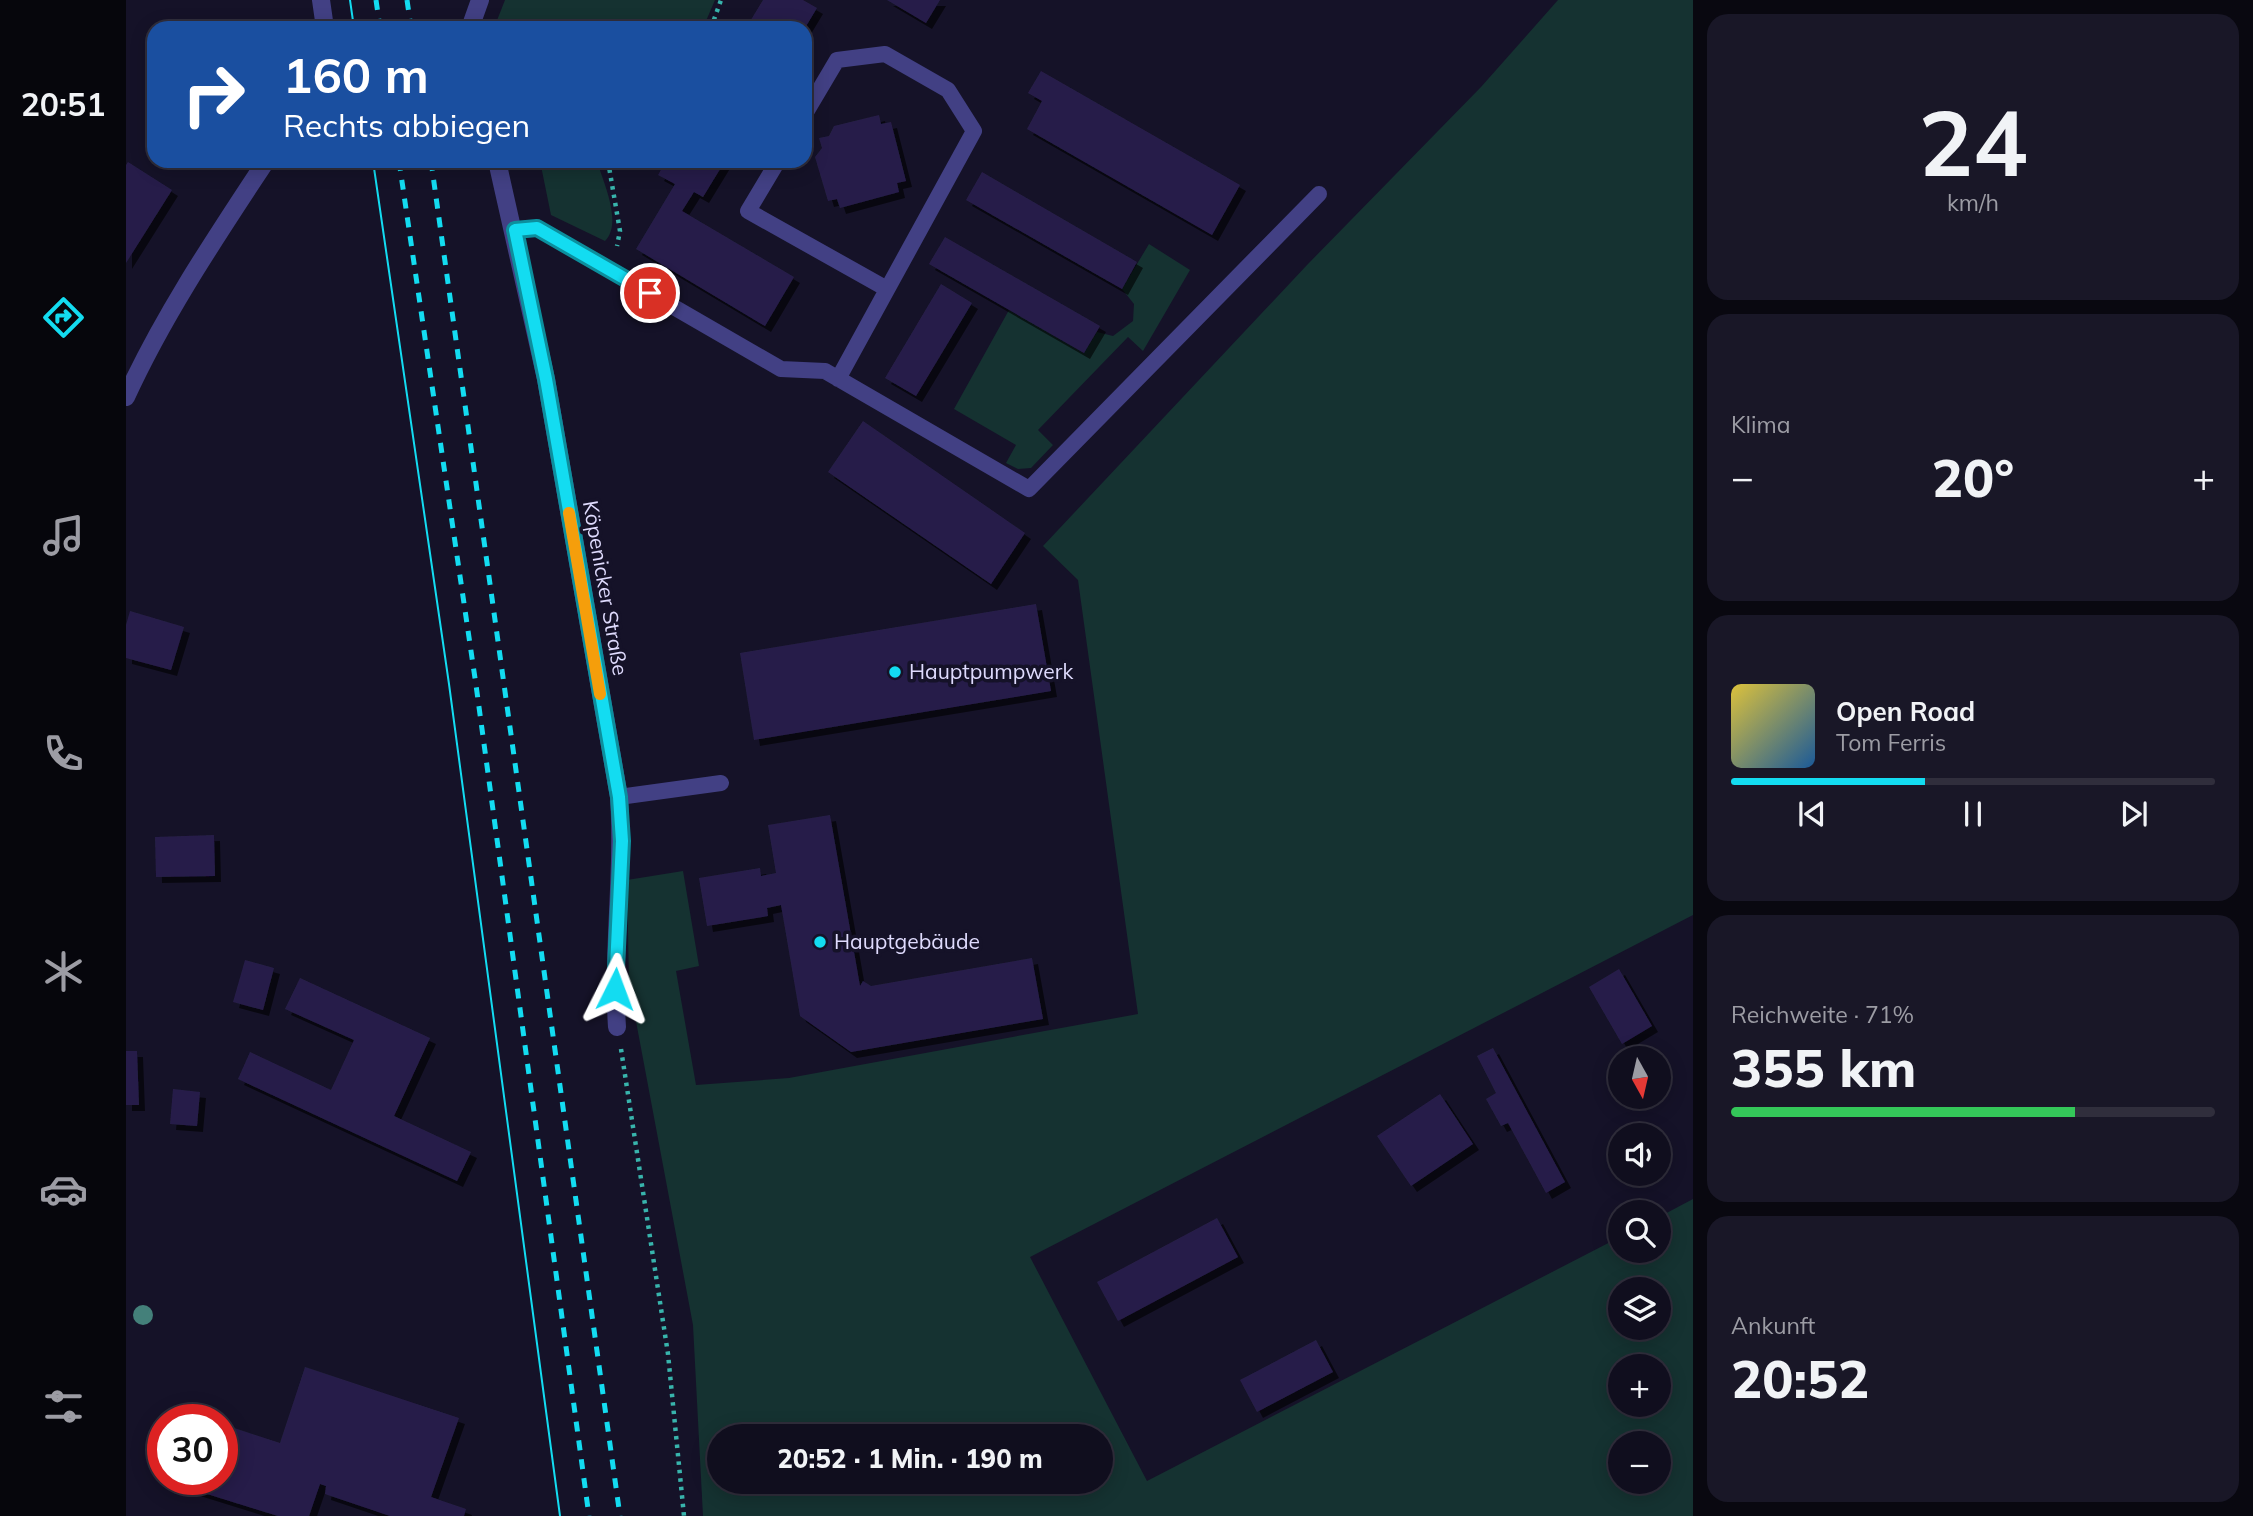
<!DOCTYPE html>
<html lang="de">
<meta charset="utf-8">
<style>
:root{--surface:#100e1e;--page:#191727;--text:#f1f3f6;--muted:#9c9ca4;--line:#302e3c;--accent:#13dcf1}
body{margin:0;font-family:Mulish,sans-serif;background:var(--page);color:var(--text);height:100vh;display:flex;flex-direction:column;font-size:26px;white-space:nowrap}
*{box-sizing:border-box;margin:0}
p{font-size:23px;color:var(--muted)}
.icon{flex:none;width:38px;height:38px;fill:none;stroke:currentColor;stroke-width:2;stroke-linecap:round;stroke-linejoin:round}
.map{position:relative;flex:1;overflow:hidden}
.side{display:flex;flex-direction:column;gap:14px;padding:14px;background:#090810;width:560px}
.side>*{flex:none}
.guide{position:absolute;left:21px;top:21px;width:665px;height:147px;border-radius:21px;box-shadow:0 4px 18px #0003,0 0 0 2px var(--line);background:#1a4fa0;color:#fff;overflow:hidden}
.needle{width:46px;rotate:172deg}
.buttons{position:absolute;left:1482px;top:1046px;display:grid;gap:14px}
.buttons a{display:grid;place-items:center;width:63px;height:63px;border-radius:50%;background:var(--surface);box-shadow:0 4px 18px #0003,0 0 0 2px var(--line);font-size:35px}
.speed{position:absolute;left:21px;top:1404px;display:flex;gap:14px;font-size:35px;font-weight:700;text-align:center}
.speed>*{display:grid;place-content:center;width:91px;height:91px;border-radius:50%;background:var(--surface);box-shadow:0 4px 18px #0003,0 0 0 2px var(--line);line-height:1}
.speed .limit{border:10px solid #d22;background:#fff;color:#111}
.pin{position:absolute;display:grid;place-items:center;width:60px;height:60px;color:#fff;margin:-30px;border:4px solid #fff;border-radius:50%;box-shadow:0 2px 7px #0007}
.me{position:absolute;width:77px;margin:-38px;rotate:3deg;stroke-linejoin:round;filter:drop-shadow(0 0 5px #0008)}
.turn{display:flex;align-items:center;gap:24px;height:147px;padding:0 21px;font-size:32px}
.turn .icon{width:91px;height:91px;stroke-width:2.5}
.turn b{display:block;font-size:49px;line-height:60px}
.big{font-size:52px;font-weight:800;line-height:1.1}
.side .widget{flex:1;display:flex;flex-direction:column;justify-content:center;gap:10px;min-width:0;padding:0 24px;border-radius:21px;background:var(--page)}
.side .dial{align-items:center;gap:0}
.dial b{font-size:91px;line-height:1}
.song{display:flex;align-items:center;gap:21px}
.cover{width:84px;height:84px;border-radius:10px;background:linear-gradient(135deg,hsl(50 70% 55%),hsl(210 70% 35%))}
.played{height:7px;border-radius:4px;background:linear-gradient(90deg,var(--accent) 40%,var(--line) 40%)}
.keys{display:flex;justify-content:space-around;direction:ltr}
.heat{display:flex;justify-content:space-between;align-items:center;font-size:38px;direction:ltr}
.charge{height:10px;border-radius:5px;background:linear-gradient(90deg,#34c759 71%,var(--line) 0)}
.trip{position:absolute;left:581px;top:1424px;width:406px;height:70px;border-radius:35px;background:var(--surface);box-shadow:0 4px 18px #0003,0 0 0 2px var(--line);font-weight:800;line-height:70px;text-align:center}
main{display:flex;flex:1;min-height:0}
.dock{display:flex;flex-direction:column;width:126px;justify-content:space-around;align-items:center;background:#06060c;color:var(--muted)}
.dock .icon{width:49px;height:49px}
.dock .active{color:var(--accent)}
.dock b{font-size:32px;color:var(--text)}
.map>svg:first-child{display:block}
.green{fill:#153231;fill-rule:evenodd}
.building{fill:#271f48;filter:url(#shadow)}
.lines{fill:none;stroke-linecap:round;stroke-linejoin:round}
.path{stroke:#38b4ac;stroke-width:4.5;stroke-dasharray:3.5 5;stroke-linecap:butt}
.lane{stroke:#424084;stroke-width:16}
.street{stroke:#424084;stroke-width:18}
.tram{stroke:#13dcf1;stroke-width:2}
.rail{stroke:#13dcf1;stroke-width:5;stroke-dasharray:10 9;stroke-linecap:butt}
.tree{fill:#44807a}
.route-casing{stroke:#0c8f9d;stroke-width:18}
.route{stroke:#13dcf1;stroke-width:12}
.slow{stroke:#f59e0b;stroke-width:12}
.poi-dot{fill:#13dcf1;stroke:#151228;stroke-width:2.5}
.labels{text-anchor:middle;stroke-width:7;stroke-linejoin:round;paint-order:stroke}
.street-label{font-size:21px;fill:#dfdbfd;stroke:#151228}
.poi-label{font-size:21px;fill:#dfdbfd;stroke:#151228;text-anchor:start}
</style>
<main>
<nav class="dock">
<b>20:51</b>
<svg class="icon active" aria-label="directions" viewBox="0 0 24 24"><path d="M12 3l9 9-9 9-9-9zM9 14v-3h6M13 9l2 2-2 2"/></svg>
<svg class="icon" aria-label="music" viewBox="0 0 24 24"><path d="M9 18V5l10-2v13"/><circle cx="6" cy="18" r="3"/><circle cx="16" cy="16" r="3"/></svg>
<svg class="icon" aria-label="phone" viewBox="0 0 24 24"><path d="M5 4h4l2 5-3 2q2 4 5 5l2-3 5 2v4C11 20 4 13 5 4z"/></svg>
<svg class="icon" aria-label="climate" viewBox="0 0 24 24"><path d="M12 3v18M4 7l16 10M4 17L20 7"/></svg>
<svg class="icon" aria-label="car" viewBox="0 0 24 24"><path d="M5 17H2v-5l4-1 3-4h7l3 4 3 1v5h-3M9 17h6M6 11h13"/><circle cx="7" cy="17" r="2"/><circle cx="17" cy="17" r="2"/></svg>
<svg class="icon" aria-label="filters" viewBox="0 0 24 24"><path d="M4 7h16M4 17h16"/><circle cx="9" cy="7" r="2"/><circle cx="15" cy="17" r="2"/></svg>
</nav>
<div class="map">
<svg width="1567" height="1516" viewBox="0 0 1567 1516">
<defs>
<filter id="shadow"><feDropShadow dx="6" dy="6" stdDeviation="0" flood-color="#0009"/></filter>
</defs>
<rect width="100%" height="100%" fill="#151228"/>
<path class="green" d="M379 0H589L577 28H368Z
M1432 0H1567V915L904 1257 1021 1481 1494 1237V1251H1533V1217L1567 1199V1516H577L567 1325 503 984 501 880 557 871 573 966 550 971 570 1085 663 1078 1012 1014 952 580 917 546 1181 265 1355 87ZM1494 1290H1533V1328H1494ZM1494 1367H1533V1405H1494ZM593 1437H975V1482H593ZM1494 1444H1533V1482H1494Z
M414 161H471C477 182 497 223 479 241L425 215Z
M1023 244 1064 270 1017 351 1002 337 912 430 927 445 905 468 892 469 880 463 890 445 828 409 883 310 958 353 971 332 987 336 1007 321 1008 304 996 289Z"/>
<path class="building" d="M637 0H677L691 8 679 28H620Z
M761 0H814L800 23Z
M915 71 1114 185 1086 235 901 129 916 101 902 93Z
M753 115 755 124 765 122 780 181 771 183 773 192 714 208 711 199 702 201 689 157 696 148 693 138 703 136 708 126Z
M540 161H599L577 197 568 192 556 211 668 277 639 326 510 249 549 184 532 175Z
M2 162 46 190 0 263V165Z
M856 172 1011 262 996 289 840 200Z
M819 237 974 326 958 353 803 264Z
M815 284 846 303 790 396 759 378Z
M737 421 899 533 865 584 702 472Z
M910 604 925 691 628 740 614 653Z
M4 611 58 627 45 670 0 658V625Z
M704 815 734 986 737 981 745 986 906 958 917 1019 725 1052 674 1016 655 905 641 908 642 916 581 926 573 878 634 868 635 876 650 873 642 825Z
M88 835 89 876 30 877 29 837Z
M119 960 148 968 137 1010 107 1002Z
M1493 969 1526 1026 1496 1044 1463 987Z
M174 978 304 1038 268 1116 345 1152 331 1181 112 1079 124 1052 205 1090 228 1040 159 1009Z
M1367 1048 1439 1182 1420 1193 1382 1123 1375 1126 1360 1099 1370 1093 1351 1056Z
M0 1051H11L13 1105H0Z
M47 1089 74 1092 71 1126 44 1124Z
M1314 1094 1347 1144 1285 1186 1251 1136Z
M1091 1218 1112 1257 992 1321 971 1282Z
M1190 1340 1207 1372 1131 1412 1114 1380Z
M179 1367 333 1418 305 1497 340 1509 338 1516H264L199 1494 200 1486 194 1484 183 1516H152L65 1489 68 1479H96V1424L154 1443Z"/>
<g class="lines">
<path class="path" d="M585 28 595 0
M482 161 494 231 491 246
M495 1049 542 1354 558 1516"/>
<path class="lane" d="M679 114 711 60 759 54 822 90 848 131 712 379
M652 161 622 211 761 289
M389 230 411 228 655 369 699 371 903 489 1193 194
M493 797 595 783"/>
<path class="street" d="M195 0 199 28
M344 28 354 0
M371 161 420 379 493 797C498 874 486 951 491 1027
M0 397C38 314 90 237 140 161"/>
<path class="tram" d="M224 0 228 28
M247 161 323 684 434 1516"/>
<path class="rail" d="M250 0 254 28
M281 0 285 28
M273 161 350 685 463 1516
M305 161 494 1516"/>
</g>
<circle class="tree" cx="17" cy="1315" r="10"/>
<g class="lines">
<g class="route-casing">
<path id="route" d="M489 989 496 841 493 797 420 379 389 230 411 228 524 293"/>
</g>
<use href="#route" class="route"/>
<path class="slow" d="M443 513 474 694"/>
</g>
<g class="poi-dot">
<circle cx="769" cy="672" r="7"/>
<circle cx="694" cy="942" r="7"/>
</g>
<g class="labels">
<g class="street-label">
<text transform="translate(479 588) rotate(80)" y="7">Köpenicker Straße</text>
</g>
<g class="poi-label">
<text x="783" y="679">Hauptpumpwerk</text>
<text x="708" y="949">Hauptgebäude</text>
</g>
</g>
</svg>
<div class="buttons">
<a><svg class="needle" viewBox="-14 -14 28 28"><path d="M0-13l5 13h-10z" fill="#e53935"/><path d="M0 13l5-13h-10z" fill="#9c9ca4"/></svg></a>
<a><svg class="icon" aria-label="sound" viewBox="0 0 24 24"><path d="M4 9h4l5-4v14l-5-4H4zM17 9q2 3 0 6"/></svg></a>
<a><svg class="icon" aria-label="search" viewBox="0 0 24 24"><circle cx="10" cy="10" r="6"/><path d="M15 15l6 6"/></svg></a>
<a><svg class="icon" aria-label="layers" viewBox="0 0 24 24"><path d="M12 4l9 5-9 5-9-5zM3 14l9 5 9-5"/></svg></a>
<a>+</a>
<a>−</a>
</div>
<div class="speed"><div class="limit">30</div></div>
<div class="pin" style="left:524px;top:293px;background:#d93025"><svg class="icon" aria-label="arrive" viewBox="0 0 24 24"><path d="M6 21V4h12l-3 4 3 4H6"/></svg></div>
<svg class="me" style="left:489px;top:989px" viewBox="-20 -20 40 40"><path d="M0-17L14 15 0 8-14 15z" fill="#13dcf1" stroke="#fff" stroke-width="4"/></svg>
<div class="trip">20:52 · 1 Min. · 190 m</div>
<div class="guide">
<div class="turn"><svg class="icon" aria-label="right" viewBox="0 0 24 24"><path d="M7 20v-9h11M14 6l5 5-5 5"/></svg><div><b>160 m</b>Rechts abbiegen</div></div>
</div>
</div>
<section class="side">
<div class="widget dial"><b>24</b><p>km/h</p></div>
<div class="widget"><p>Klima</p>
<div class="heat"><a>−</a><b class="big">20°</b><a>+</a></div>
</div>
<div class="widget">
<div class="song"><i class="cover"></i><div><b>Open Road</b><p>Tom Ferris</p></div></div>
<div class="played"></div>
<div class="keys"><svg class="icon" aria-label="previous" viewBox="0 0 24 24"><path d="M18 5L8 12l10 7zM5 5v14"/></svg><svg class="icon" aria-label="pause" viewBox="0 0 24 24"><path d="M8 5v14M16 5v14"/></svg><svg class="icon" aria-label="next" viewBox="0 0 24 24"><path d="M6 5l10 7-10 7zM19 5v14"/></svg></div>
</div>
<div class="widget"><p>Reichweite · 71%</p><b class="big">355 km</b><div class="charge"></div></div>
<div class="widget"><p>Ankunft</p><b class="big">20:52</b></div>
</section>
</main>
